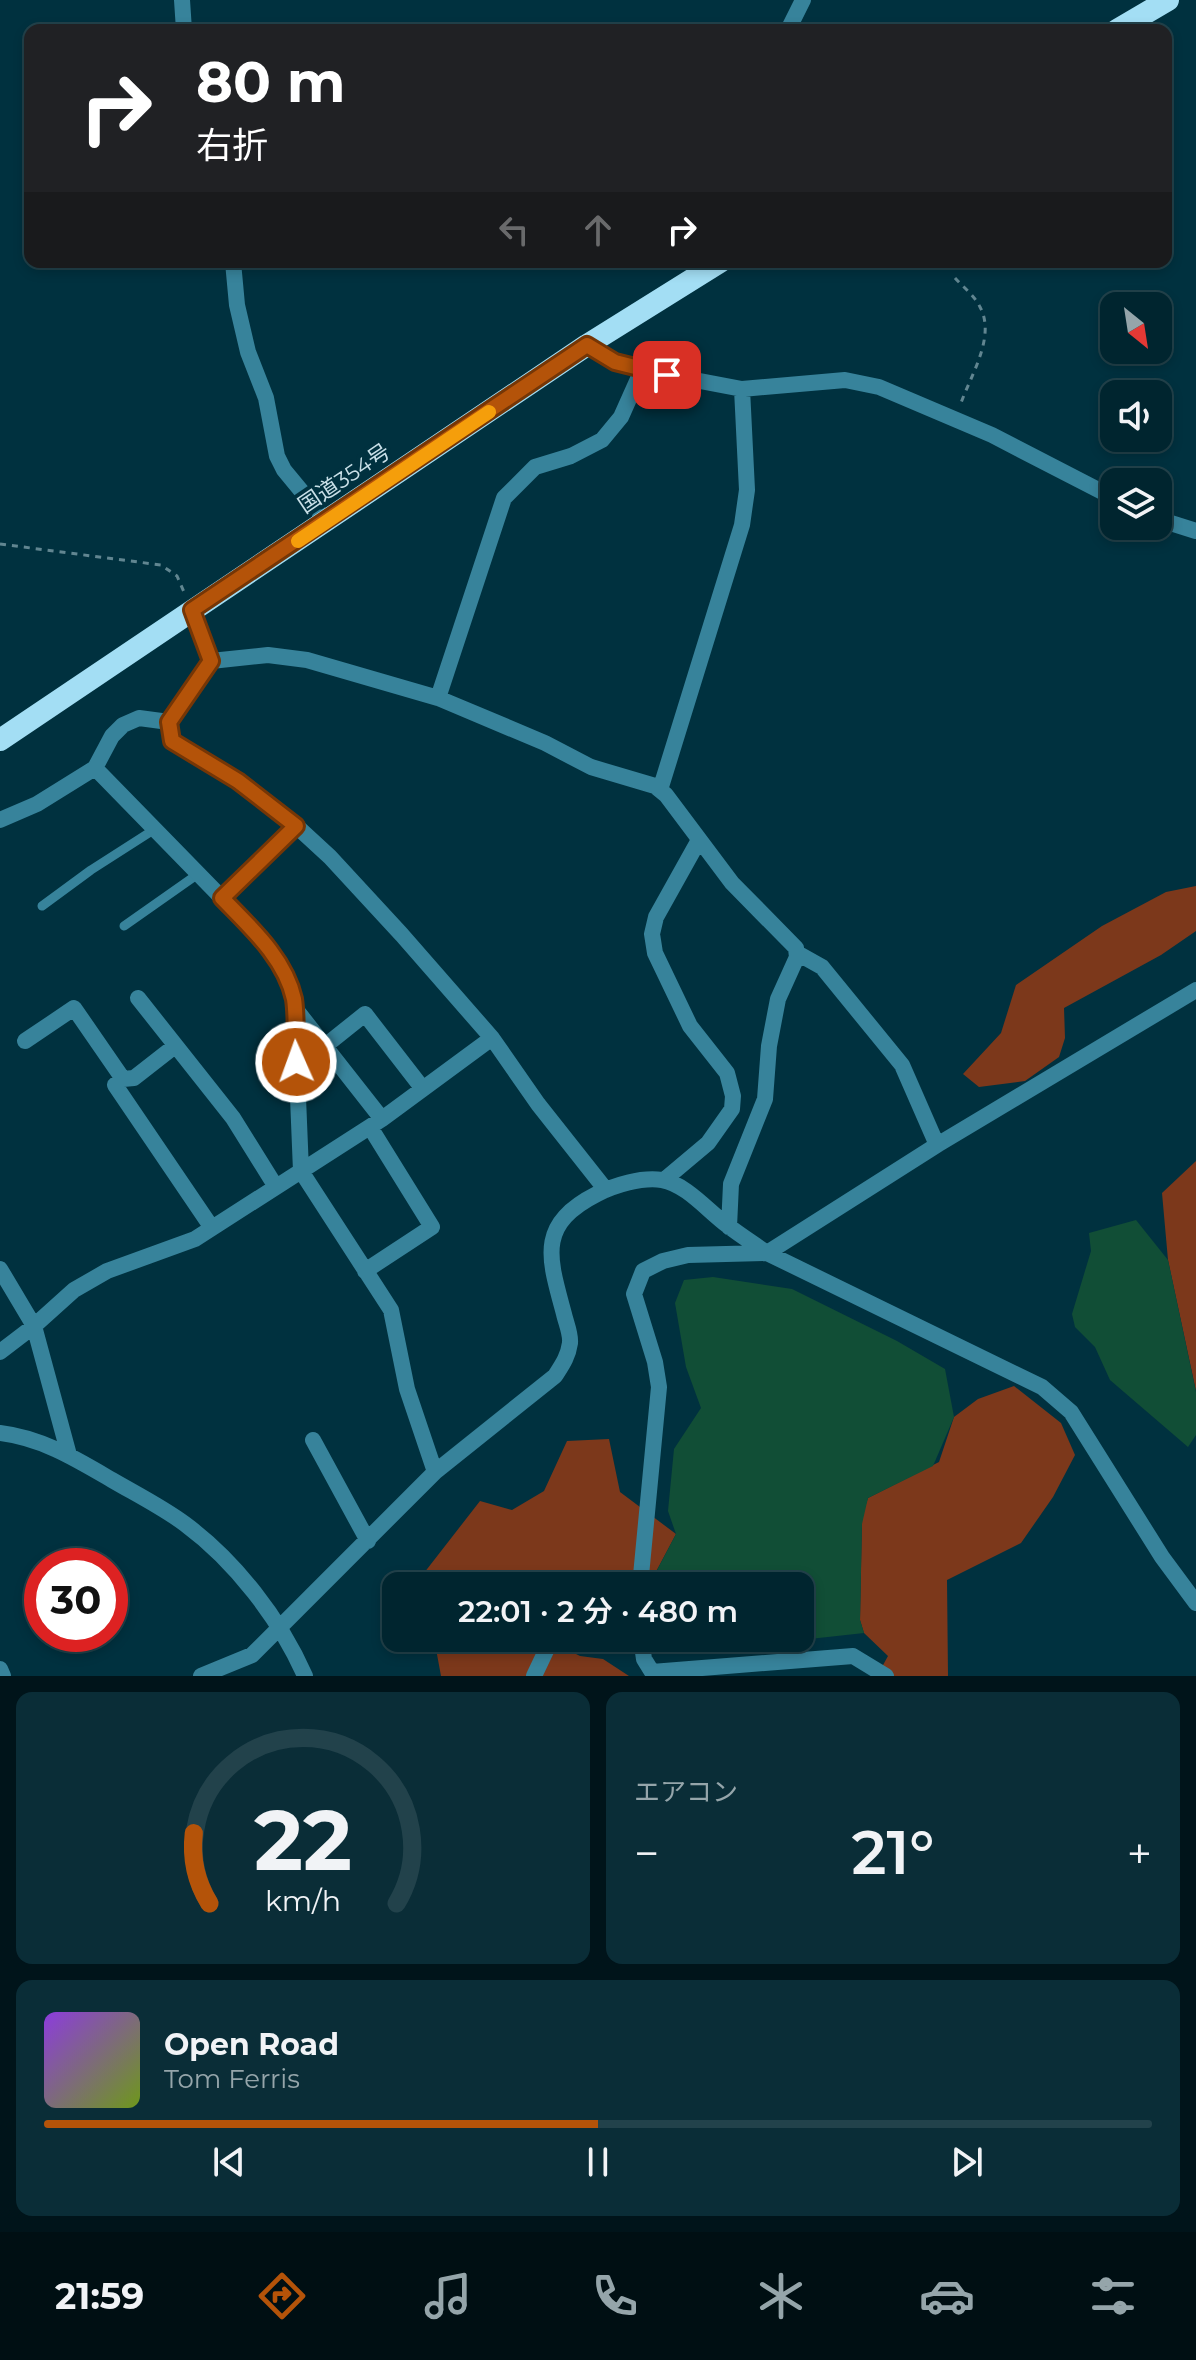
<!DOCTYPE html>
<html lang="ja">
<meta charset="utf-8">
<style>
:root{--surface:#00252f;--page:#0a2d37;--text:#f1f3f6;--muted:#95a5aa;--line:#22424b;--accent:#b45309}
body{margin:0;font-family:Montserrat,"Noto Sans JP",sans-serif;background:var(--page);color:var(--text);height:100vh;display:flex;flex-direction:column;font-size:30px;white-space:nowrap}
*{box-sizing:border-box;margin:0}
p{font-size:26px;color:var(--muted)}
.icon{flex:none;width:44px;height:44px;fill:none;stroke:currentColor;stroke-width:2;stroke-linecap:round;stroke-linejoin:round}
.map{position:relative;height:1676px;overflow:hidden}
.drawer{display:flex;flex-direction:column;gap:16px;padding:16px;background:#00141a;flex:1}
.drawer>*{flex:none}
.top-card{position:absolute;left:24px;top:24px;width:1148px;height:244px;border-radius:16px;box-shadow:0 4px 12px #0003,0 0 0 2px var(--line);background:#202124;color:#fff;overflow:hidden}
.needle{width:52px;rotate:150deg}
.tools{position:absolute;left:1100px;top:292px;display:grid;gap:16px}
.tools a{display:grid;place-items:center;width:72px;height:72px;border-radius:16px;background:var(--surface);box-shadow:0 4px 12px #0003,0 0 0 2px var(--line);font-size:40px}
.speed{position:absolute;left:24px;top:1548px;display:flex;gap:16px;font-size:40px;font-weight:700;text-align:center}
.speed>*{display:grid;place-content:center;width:104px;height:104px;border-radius:50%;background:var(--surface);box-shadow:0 4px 12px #0003,0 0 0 2px var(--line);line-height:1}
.speed .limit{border:12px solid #d22;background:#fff;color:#111}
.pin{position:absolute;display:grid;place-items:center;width:68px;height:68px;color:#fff;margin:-34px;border-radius:16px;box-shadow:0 4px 12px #0006}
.me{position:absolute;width:88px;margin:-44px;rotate:358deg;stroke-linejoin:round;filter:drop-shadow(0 0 6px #0008)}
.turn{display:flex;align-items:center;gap:28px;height:168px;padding:0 40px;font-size:36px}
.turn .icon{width:104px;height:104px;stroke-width:2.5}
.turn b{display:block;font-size:56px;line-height:68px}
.lanes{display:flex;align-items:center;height:76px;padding:0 40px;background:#0003;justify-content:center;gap:40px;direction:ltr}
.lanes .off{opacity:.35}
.big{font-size:60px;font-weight:600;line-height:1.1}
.drawer .widget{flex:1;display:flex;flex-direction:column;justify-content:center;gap:12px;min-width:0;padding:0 28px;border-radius:16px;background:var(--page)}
.drawer .dial{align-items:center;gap:0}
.dial svg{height:208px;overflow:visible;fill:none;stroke:var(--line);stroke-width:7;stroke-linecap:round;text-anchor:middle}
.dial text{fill:var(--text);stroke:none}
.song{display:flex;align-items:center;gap:24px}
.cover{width:96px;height:96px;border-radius:12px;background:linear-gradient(135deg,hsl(270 70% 55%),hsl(80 70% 35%))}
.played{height:8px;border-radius:4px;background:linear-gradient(90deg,var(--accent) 50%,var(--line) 50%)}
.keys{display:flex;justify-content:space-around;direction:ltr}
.heat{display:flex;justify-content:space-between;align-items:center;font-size:44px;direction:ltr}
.drawer .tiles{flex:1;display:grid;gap:16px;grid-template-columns:1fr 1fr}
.widget:last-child{grid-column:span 2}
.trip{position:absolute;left:382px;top:1572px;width:432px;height:80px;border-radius:16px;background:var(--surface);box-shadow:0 4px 12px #0003,0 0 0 2px var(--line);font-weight:600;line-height:80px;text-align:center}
.dock{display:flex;height:128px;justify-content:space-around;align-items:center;background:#000f13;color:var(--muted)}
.dock .icon{width:56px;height:56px}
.dock .current{color:var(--accent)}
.dock b{font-size:36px;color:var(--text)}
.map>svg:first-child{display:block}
.green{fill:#7c381b}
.water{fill:#114e36}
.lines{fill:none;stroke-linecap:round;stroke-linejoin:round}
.path{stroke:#618691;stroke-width:3;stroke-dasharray:6 6;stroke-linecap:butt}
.service{stroke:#37839b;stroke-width:9}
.minor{stroke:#37839b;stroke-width:16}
.trunk{stroke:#a3def4;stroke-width:22}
.route-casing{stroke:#753606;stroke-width:20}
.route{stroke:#b45309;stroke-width:14}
.slow{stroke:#f59e0b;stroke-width:14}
.labels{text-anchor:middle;stroke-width:8;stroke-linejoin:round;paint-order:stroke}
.street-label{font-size:22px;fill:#c8dfe7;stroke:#00313f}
</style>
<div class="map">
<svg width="1196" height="1676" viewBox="0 0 1196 1676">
<rect width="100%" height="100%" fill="#00313f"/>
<path class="green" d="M1196 886V931L1161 955 1064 1008 1065 1038 1059 1057 1025 1081 979 1087 963 1074 1001 1033 1016 985 1102 926 1166 892Z
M1196 1161V1391L1168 1260 1162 1193Z
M1014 1386 1061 1423 1075 1455 1053 1497 1021 1543 947 1580 948 1676H877L888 1656 864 1633 860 1620 862 1516 868 1498 939 1462 954 1417 978 1399Z
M609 1439 620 1492 676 1534 650 1583 645 1586H426L424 1573 480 1501 512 1510 544 1491 567 1441Z
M434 1638H544L580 1656 603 1659 629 1676H441Z"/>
<path class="water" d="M1136 1220 1168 1260 1196 1392V1435L1188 1447 1110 1380 1095 1347 1075 1327 1072 1314 1091 1251 1089 1233Z
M713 1277 792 1289 897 1341 945 1369 954 1417 933 1466 868 1498 862 1524 860 1620 864 1633 709 1650 690 1638H800V1586H655V1574L676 1534 668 1511 674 1449 701 1408 686 1367 675 1303 684 1280Z"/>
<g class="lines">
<path class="path" d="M955 278C963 287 975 296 980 307 996 336 971 375 961 403
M0 544 161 565 177 576 184 592"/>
<path class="service" d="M42 906 91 870 155 829
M124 926 198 874"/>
<path class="minor" d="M182 0 184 30
M788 30 803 0
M233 262 237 305 248 352 266 398 277 456 284 470 327 522
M587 345 615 362 642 370 742 389 845 380 879 387 992 435 1114 498
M1158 519 1196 531
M192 610 211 661 169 722 172 741 238 781 292 822 330 857 402 935 492 1038 538 1104 606 1190
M211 661 268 655 307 660 438 698 545 743 591 767 655 786 666 795 732 883 796 948 797 957 778 999 769 1046 765 1099 731 1184 729 1227
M438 698 504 498 535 467 571 456 602 440 621 417 642 370
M95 768 257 934 283 970 294 999 301 1171 391 1310 407 1389 435 1472
M660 790 742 525 747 490 742 389
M0 820 37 804 95 768 112 736 123 725 139 718 169 722
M222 898 296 826
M797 953 822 967 902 1065 937 1145
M138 998 233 1118 276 1187
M294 1007 382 1119
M25 1041 74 1008 123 1079 134 1078 175 1046
M325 1046 365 1014 423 1089
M123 1079 115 1085 212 1228
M664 1180 708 1143 732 1109 733 1096 727 1073 690 1026 655 953 652 934 656 917 699 840
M0 1269 34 1326 69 1455
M365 1271 432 1227 370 1127
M0 1352 34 1326 74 1290 107 1271 195 1239 382 1119 492 1038
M0 1433C42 1438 76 1459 112 1480 136 1494 162 1507 185 1524 235 1561 280 1619 305 1676
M313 1440 368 1541
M640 1586 659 1387 655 1362 634 1294 643 1271 663 1261 688 1255 767 1253 937 1145 1196 990
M641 1638 644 1659 652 1672 853 1656 886 1676
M0 1669 3 1676
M201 1676 252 1655 435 1472 555 1376C562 1365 568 1357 570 1343 571 1334 566 1323 564 1314 549 1258 536 1225 597 1194 615 1185 641 1177 662 1180 686 1184 708 1211 727 1225 740 1235 754 1244 767 1253L1042 1387 1071 1412 1162 1557 1196 1603
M534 1676 552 1638"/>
<path class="trunk" d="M1117 30 1168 0
M0 740 587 345 720 262"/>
</g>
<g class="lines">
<g class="route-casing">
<path id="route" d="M296 1062C295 1042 297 1019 294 999 285 958 250 927 222 898L296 826 238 781 172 741 169 722 211 661 192 610 587 345 615 362 667 375"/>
</g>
<use href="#route" class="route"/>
<path class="slow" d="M298 541 489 412"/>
</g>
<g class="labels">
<g class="street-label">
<text transform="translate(344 478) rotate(-34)" y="8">国道354号</text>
</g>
</g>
</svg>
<div class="tools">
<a><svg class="needle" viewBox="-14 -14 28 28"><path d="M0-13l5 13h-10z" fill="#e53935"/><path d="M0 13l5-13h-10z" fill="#95a5aa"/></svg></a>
<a><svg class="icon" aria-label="sound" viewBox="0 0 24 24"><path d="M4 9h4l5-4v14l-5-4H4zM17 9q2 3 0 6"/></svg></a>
<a><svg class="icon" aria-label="layers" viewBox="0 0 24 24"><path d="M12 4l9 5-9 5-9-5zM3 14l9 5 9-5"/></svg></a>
</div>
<div class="speed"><div class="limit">30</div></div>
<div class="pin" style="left:667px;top:375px;background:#d93025"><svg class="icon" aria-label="arrive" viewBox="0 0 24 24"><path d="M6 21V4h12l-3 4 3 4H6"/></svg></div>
<svg class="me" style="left:296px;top:1062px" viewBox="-20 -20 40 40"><circle r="17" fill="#b45309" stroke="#fff" stroke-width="3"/><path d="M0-11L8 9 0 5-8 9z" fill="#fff"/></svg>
<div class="trip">22:01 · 2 分 · 480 m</div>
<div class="top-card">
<div class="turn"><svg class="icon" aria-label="right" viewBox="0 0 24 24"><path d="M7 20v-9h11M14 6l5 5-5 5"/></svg><div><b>80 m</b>右折</div></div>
<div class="lanes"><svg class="icon off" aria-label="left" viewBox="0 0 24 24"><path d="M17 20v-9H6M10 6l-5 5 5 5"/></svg><svg class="icon off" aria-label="ahead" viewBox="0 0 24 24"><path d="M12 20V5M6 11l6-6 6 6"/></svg><svg class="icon" aria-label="right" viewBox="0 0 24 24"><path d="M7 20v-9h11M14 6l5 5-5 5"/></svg></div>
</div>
</div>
<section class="drawer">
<div class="tiles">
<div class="widget dial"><svg viewBox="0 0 100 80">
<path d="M14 69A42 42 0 1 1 86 69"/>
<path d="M14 69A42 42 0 0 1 8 42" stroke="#b45309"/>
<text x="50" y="56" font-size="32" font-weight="700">22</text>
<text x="50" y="72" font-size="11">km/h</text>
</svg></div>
<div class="widget"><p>エアコン</p>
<div class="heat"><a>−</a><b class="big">21°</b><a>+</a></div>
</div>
<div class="widget">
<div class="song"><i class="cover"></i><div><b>Open Road</b><p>Tom Ferris</p></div></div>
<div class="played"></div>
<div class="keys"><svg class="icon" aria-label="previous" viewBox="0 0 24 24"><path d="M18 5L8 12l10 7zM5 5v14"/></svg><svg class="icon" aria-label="pause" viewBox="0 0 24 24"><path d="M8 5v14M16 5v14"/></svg><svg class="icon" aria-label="next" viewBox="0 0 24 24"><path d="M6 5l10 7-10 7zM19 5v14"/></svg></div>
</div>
</div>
</section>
<nav class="dock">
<b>21:59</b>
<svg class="icon current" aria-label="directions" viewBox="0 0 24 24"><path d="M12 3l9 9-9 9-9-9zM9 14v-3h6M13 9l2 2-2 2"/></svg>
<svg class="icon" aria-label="music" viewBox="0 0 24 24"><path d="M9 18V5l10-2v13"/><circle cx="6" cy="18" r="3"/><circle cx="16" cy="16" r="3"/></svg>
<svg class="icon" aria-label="phone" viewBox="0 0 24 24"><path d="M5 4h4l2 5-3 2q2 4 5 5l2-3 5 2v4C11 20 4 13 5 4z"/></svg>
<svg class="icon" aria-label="climate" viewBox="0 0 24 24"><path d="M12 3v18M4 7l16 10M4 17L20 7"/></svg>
<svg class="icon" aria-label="car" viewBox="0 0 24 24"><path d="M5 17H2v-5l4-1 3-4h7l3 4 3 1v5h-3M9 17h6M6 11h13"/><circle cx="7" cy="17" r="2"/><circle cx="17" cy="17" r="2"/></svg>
<svg class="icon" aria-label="filters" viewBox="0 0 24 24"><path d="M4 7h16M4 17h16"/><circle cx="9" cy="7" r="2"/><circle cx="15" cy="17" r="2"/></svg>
</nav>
